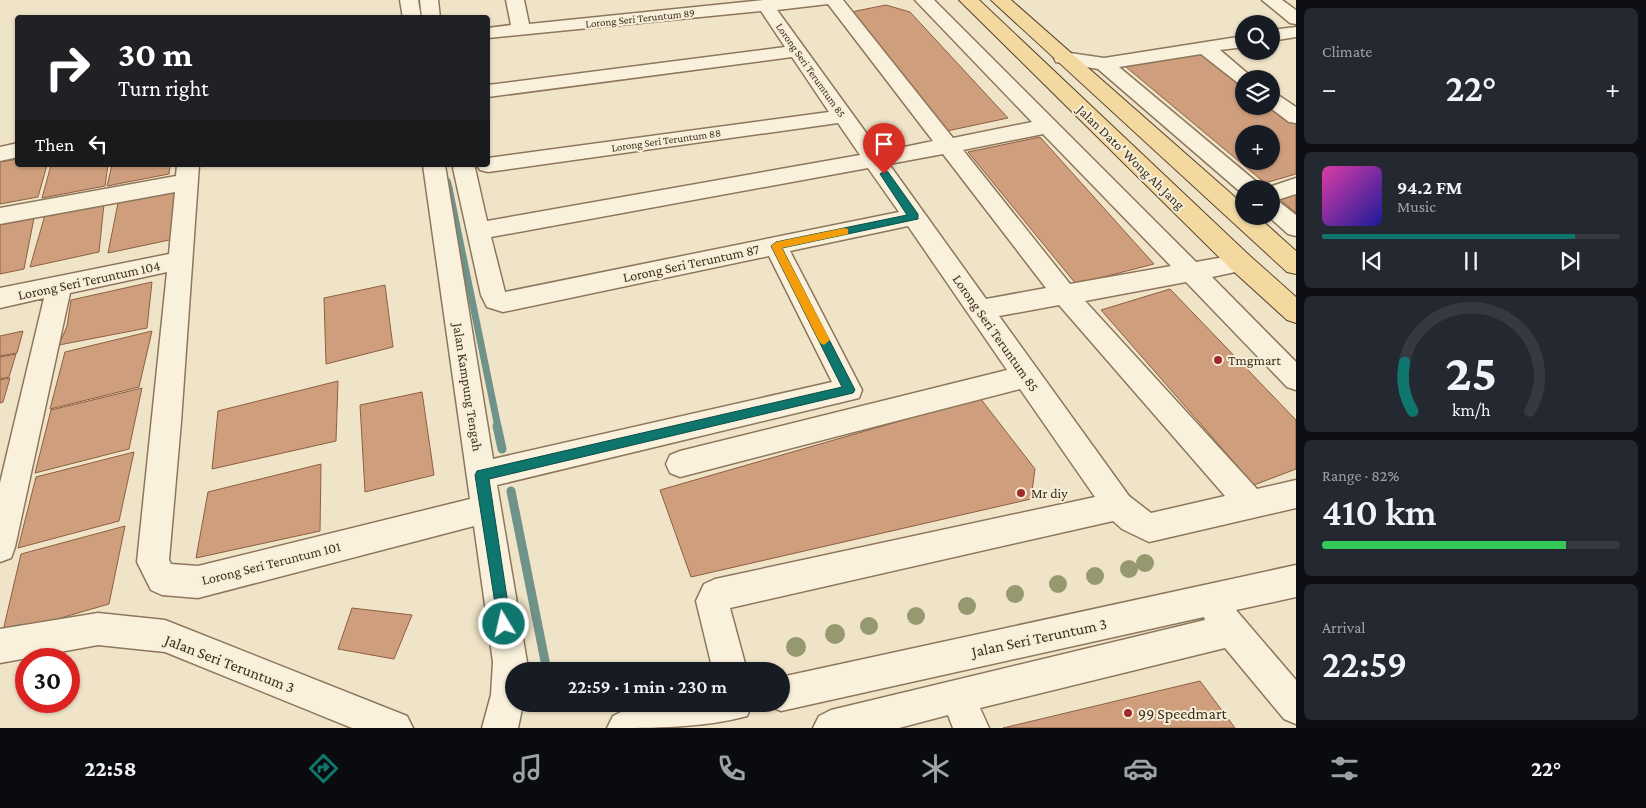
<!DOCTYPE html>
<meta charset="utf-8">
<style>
:root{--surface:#171b24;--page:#242831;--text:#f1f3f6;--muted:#9ea1a6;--line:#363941;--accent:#0f766e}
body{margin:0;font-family:"Crimson Pro",serif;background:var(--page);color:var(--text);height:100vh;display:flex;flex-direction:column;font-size:19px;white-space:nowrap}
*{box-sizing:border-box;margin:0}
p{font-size:16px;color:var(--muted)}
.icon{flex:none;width:28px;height:28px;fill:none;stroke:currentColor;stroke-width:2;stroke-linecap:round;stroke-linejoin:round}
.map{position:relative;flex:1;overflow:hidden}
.side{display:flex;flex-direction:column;gap:8px;padding:8px;background:#0d0f14;width:350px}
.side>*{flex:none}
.guide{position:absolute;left:15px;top:15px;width:475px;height:152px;border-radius:5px;box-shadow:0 1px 4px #0004;background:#202124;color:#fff;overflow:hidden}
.tools{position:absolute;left:1235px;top:15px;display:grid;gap:10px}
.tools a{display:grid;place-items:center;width:45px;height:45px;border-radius:50%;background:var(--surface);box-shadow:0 1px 4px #0004;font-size:25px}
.speed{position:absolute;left:15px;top:648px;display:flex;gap:10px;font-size:25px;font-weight:700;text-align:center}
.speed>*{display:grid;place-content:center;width:65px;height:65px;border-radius:50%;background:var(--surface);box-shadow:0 1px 4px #0004;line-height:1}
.speed .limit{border:8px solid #d22;background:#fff;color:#111}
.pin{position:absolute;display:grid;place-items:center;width:42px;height:42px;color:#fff;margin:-51px -21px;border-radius:50% 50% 50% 0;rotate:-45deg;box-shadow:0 0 5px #0007}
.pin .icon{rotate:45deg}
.me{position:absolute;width:55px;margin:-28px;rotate:351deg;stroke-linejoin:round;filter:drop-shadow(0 0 4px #0008)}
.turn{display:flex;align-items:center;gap:18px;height:105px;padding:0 20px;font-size:22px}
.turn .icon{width:65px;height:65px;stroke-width:2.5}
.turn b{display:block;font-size:35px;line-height:42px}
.then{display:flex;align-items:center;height:48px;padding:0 20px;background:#0003;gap:10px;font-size:19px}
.big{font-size:38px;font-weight:600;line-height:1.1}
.side .tile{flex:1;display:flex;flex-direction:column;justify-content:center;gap:8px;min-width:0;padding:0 18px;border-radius:8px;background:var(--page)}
.side .dial{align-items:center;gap:0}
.dial svg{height:130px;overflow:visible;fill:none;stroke:var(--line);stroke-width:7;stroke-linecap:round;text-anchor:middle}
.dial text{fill:var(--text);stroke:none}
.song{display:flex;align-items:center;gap:15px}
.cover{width:60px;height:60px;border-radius:8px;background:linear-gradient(135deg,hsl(320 70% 55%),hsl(240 70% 35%))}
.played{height:5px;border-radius:2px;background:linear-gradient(90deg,var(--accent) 85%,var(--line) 85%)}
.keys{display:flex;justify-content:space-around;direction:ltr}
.heat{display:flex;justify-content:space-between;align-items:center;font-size:28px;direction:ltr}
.charge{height:8px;border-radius:4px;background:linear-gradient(90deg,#34c759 82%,var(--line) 0)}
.trip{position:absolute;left:505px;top:662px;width:285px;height:50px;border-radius:25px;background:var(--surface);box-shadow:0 1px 4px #0004;font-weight:600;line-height:50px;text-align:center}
.dock{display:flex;height:80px;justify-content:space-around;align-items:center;background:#090b0e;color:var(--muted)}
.dock .icon{width:35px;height:35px}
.dock .active{color:var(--accent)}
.dock b{font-size:22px;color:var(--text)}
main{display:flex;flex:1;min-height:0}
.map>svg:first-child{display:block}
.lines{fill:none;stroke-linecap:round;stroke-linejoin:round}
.stream-far2{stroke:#6f938a;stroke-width:5.5}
.stream-far1{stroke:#6f938a;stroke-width:7}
.stream{stroke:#6f938a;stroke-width:9}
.building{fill:#cf9f7d;stroke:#8d5f41;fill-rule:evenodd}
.minor-casing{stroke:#8d765c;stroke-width:3}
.major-casing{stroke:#5b4430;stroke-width:2}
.minor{fill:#faf1dc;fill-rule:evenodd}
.major{fill:#f3d9a0;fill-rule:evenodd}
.tree{fill:#96986f}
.route{fill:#0f766e;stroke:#0a4d48}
.slow{fill:#f59e0b}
.poi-dot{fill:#9e2a2b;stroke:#f7eed8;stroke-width:2}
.labels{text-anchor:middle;stroke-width:4;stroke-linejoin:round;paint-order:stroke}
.far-street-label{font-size:11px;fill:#3d2e20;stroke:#f7eed8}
.street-label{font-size:14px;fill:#3d2e20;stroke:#f7eed8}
.poi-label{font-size:14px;fill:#3d2e20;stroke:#f7eed8;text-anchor:start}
.near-street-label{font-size:16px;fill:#3d2e20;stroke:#f7eed8}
.near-poi-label{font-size:16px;fill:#3d2e20;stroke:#f7eed8;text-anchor:start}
</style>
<main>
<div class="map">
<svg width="1296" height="728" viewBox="0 0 1296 728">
<rect width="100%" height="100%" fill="#f0e4c8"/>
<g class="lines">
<path class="stream-far2" d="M448 181 450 189"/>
<path class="stream-far1" d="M449 188 498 427"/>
<path class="stream" d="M497 426 502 449
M511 491 547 671
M685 671 705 667"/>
</g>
<path class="building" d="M886 5 910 12 1008 118 947 131 851 12Z
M1198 49 1244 83V106H1271L1296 122V174L1265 183 1126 67ZM1244 134H1271V161H1244Z
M1040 137 1154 264 1076 284 968 152Z
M18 159V165H47L38 197 0 204V162Z
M51 165H108L105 186 42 198Z
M112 165H170L169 174 107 186Z
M176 191 174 239 108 253 118 203Z
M1296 192V213L1278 198Z
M104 204 99 252 30 267 45 215Z
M34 218 24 269 0 274V225Z
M152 282 147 328 59 345 67 326 71 300Z
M385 285 393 347 326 364 324 298Z
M1170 289 1296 420V469L1254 485 1101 310Z
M23 331 17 353 0 356V336Z
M152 331 139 387 50 409 65 352Z
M16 354 9 377 0 379V357Z
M10 378 3 402 0 403V380Z
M338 381 336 441 212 469 218 411Z
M142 388 129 449 35 473 51 410Z
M422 392 434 475 365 492 360 405Z
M980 398 1035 469 1031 499 691 577 660 490Z
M134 452 119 521 18 548 36 477Z
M321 464 320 531 196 558 208 492Z
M125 526 109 604 2 635 21 554Z
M352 608 412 615 394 659 338 649Z
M1200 681 1235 728H1003Z"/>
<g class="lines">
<g class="minor-casing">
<path id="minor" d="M400 0H418L421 18H403Z
M420 0H438L440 18H422Z
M506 0H524L529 24 764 0H843L953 138 1032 122 915 0H934L1196 262 1241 254 1249 257 1253 263 1249 269 1212 277 1296 362V390L1287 387 1186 282 1085 301 1257 489 1296 480V508L1149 542 1122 529 1113 521 730 608 747 671H713L696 601 704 584 715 579 1095 497 1020 389 680 477 670 473 666 464 670 455 680 451 1007 370 908 226 790 251 862 390 859 398 497 485 527 662 526 671H514V704H523L518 728H482L491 695 493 662 474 526 198 598 162 595 151 590 137 562 167 272 70 293 15 547 11 558 0 562V483L44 298 0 308V288L169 254 175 192 0 224V208L176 176 177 165H199L181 422 169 560 171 564 198 566 470 499 423 165H445L493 459 832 382 769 256 503 312 487 307 481 295 453 168 455 165H473L475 168 487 221 860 155 838 123 488 172 480 170 477 165H488V158L829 112 792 57 488 97V85L785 47 761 11 488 38V28L511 25ZM828 4 933 141 880 152 777 10ZM1043 134 1171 266 1070 284 963 150ZM943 154 1046 288 986 299 889 164ZM868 168 899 212 505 292 491 237ZM1059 305 1225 496 1151 513 1129 496 999 316Z
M1262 0H1282L1296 10V24L1290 23Z
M1296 27V37L1271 41V30Z
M1244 36V47L1220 50 1254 79H1244V85L1238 83 1201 54 1119 67 1259 184 1262 189H1244V195L1098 69 1056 62 1054 58 1056 54 1063 52 1104 58Z
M1271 93 1278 95 1296 107V123L1289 122 1268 106H1271Z
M18 143V157L0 161V147Z
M1296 178V194L1277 200 1296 215V236L1288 234 1268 216H1271V189H1263Z
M1296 565V597L1236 610 1296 680V724L1284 719 1225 648 980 708 989 728H953L948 715 899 728H813L819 716 831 710 1205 620 1204 617 781 711 769 706 768 704H781V677Z
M98 613 165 620 407 716 413 728H352L165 652 98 645 0 663V629Z
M656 704H752L747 716C704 728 654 728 607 728L613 716 625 710Z"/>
</g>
<g class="major-casing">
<path id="major" d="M959 0H979L1250 256 1296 297V323L1287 320 1232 270Z
M991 0H1011L1244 205V216H1257L1296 251V274L1287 272Z"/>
</g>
<use href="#minor" class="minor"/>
<use href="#major" class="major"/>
</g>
<g class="tree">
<circle cx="1145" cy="563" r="9"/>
<circle cx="1129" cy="569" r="9"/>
<circle cx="1095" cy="576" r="9"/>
<circle cx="1058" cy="584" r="9"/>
<circle cx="1015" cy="594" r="9"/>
<circle cx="967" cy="606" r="9"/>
<circle cx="916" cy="616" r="9"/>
<circle cx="869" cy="626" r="9"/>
<circle cx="835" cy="634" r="10"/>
<circle cx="796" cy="647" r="10"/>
</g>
<path class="route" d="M884 171 888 172 918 214V219L782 248 853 386 855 390 853 393 489 479 511 624 509 629 504 631 499 629 475 475 477 471 842 387 771 246 776 242 907 215 880 174Z"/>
<path class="slow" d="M844 228 848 229V234L782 248 830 340 824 345 820 343 771 246 776 242Z"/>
<g class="poi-dot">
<circle cx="1218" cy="360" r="5"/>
<circle cx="1021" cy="493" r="5"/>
<circle cx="1128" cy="713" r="5"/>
</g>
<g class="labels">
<g class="far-street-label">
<text transform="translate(640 18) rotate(-6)" y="4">Lorong Seri Teruntum 89</text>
<text transform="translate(811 70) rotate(55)" y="4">Lorong Seri Terumtum 85</text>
<text transform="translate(666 140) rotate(-8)" y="4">Lorong Seri Teruntum 88</text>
</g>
<g class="street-label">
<text transform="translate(1131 157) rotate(44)" y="5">Jalan Dato' Wong Ah Jang</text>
<text transform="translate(691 263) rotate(-12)" y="5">Lorong Seri Teruntum 87</text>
<text transform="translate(89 280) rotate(-12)" y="5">Lorong Seri Teruntum 104</text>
<text transform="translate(996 333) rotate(55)" y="5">Lorong Seri Teruntum 85</text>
<text transform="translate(468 387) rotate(81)" y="5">Jalan Kampung Tengah</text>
<text transform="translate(271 563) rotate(-14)" y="5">Lorong Seri Teruntum 101</text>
</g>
<g class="poi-label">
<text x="1228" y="365">Tmgmart</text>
<text x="1031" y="498">Mr diy</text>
</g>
<g class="near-street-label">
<text transform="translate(1039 637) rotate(-12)" y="6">Jalan Seri Teruntum 3</text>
<text transform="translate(230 663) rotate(21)" y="6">Jalan Seri Teruntum 3</text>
</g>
<g class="near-poi-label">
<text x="1138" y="719">99 Speedmart</text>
</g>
</g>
</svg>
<div class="tools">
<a><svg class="icon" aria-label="search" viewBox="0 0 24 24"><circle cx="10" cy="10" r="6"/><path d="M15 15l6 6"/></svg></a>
<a><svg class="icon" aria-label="layers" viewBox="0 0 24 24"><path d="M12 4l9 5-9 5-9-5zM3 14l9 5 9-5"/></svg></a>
<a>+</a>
<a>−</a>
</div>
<div class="speed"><div class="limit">30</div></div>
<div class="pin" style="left:884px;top:174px;background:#d93025"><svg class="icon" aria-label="arrive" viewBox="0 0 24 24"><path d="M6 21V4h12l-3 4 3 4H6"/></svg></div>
<svg class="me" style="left:504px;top:624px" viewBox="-20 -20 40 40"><circle r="17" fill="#0f766e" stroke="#fff" stroke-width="3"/><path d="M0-11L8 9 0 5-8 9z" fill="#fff"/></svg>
<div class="trip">22:59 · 1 min · 230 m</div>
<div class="guide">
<div class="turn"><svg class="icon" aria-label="right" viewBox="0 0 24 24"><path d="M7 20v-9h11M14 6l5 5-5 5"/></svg><div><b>30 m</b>Turn right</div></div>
<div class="then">Then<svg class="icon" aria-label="left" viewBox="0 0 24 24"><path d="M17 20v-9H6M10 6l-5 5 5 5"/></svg></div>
</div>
</div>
<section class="side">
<div class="tile"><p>Climate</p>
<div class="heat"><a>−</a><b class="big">22°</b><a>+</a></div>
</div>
<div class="tile">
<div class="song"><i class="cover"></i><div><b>94.2 FM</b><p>Music</p></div></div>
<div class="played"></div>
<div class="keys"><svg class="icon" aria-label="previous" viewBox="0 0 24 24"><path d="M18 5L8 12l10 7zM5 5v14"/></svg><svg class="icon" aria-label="pause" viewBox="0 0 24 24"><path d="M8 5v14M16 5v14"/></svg><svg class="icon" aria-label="next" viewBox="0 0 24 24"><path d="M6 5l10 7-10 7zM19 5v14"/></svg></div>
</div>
<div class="tile dial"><svg viewBox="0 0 100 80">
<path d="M14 69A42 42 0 1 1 86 69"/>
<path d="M14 69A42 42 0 0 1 9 39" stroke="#0f766e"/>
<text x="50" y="56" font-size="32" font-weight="700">25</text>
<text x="50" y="72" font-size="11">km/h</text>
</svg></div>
<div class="tile"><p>Range · 82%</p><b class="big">410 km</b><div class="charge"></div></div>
<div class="tile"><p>Arrival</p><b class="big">22:59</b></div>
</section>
</main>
<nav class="dock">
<b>22:58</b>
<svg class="icon active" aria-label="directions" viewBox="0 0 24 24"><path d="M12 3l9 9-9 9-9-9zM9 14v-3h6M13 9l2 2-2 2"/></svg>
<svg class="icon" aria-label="music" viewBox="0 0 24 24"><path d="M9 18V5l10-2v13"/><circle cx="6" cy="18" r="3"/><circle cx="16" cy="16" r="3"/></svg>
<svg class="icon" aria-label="phone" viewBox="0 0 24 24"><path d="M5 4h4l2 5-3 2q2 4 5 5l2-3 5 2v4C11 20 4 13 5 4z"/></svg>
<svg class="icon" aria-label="climate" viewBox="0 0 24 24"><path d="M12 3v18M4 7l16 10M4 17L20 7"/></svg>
<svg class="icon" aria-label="car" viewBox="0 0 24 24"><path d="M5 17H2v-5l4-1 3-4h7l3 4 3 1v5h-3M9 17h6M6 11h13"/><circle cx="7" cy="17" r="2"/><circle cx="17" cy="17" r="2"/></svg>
<svg class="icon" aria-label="filters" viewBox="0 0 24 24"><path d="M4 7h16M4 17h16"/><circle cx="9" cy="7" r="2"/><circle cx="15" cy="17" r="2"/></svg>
<b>22°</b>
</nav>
